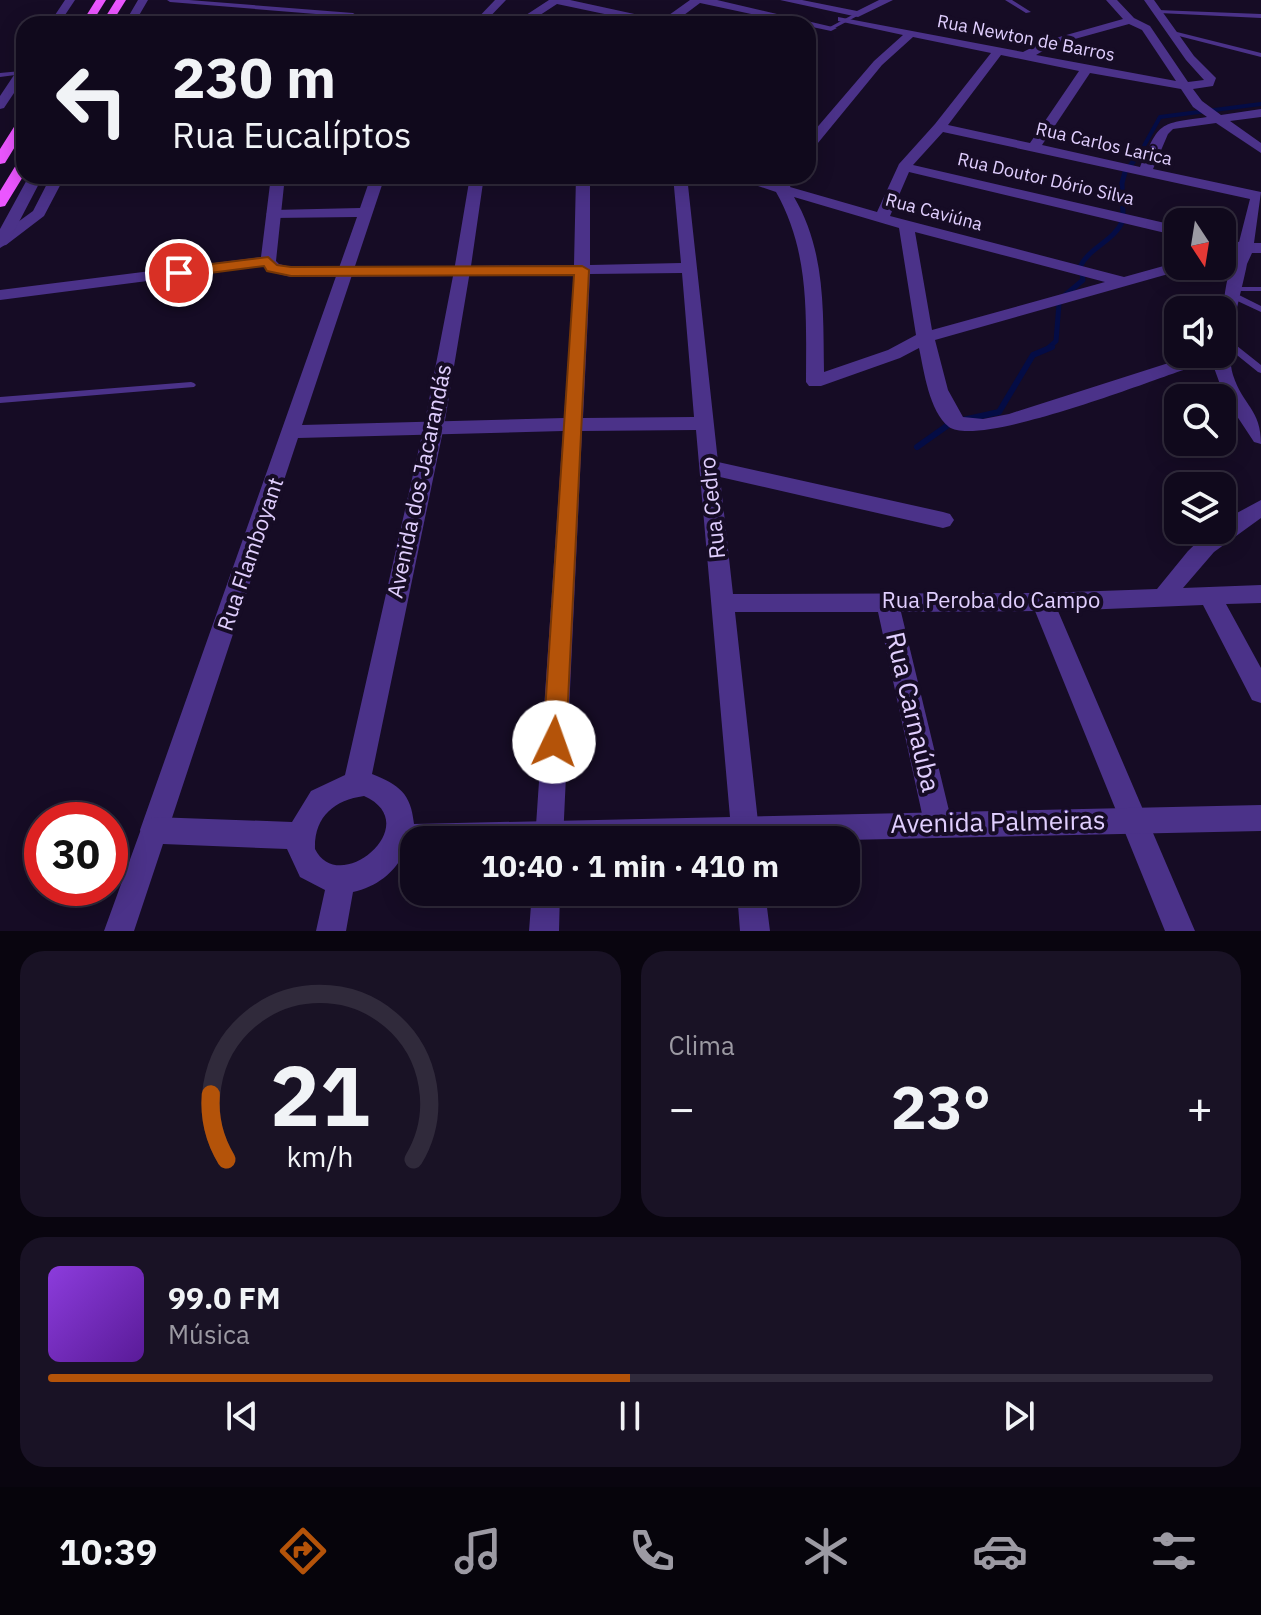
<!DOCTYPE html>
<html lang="pt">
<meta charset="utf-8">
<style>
:root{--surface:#10091c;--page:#191225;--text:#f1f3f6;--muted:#9c9aa3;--line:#302a3b;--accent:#b45309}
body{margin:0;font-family:"IBM Plex Sans",sans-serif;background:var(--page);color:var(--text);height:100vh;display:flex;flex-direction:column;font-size:30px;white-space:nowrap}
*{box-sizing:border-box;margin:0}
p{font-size:26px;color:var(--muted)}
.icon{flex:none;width:44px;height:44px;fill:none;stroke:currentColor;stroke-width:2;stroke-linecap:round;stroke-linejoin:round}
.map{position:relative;height:931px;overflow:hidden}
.sheet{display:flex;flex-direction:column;gap:20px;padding:20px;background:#09050f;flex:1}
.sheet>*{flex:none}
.banner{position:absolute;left:16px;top:16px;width:800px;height:168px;border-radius:24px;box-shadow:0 4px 20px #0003,0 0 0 2px var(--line);background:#10091c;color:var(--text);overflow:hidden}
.needle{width:52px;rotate:168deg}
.tools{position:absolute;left:1164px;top:208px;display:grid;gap:16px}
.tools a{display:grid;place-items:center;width:72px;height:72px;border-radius:16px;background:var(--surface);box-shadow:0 4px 20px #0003,0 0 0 2px var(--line);font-size:40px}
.speed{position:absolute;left:24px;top:802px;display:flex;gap:16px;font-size:40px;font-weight:700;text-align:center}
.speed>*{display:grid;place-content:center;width:104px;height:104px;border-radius:50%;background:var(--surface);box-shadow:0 4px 20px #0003,0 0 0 2px var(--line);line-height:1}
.speed .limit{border:12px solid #d22;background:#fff;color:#111}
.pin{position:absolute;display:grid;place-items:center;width:68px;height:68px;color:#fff;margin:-34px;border:4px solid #fff;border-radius:50%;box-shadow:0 2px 8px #0007}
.me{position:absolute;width:88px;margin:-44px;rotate:3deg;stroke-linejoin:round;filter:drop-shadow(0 0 6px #0008)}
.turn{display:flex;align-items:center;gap:28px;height:168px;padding:0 24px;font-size:36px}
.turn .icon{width:104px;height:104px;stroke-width:2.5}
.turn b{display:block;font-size:56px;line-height:68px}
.big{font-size:60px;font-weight:700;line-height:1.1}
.sheet .widget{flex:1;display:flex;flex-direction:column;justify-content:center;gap:12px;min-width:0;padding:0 28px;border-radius:24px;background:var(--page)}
.sheet .dial{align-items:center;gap:0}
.dial svg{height:208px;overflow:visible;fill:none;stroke:var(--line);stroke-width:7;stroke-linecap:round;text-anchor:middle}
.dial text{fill:var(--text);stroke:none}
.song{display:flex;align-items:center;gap:24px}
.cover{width:96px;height:96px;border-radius:12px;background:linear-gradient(135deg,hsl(270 70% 55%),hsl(270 70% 35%))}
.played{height:8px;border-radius:4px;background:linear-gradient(90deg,var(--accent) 50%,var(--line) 50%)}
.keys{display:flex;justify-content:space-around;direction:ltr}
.heat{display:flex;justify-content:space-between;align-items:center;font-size:44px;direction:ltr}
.sheet .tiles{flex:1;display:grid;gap:20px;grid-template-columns:1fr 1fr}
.widget:last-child{grid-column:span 2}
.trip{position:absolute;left:400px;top:826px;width:460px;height:80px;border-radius:24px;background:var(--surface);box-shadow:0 4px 20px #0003,0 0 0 2px var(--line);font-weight:700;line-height:80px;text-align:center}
.dock{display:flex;height:128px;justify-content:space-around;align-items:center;background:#06040b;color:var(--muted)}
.dock .icon{width:56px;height:56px}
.dock .selected{color:var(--accent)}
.dock b{font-size:36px;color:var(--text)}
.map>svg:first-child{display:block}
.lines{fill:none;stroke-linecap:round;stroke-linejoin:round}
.stream-far2{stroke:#040c45;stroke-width:4}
.stream-far1{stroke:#040c45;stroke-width:5}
.stream{stroke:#040c45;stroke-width:6}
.service{fill:#4b3289;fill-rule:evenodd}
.minor{fill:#4b3289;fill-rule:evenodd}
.tertiary{fill:#4b3289;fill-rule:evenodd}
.primary{fill:#eb56ff;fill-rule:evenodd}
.route{fill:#b45309;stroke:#753606;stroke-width:2}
.labels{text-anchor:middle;stroke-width:8;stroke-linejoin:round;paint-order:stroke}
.far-street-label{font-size:18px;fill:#e1cfff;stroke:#160c25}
.street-label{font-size:22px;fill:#e1cfff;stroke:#160c25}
.near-street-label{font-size:26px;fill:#e1cfff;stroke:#160c25}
</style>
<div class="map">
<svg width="1261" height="931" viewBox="0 0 1261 931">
<rect width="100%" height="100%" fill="#160c25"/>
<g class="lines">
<path class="stream-far2" d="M1140 153 1160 117 1261 104"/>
<path class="stream-far1" d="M1130 166 1141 151
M1123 215 1122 183 1125 172
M1080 267C1090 246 1114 242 1123 220
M1064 296 1083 280 1082 273
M1047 349 1056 341 1059 304"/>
<path class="stream" d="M963 420 999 412 1033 355 1052 347
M917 447 951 423"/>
<path class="service" d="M167 0H189L353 13 356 15 353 17 170 2Z
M1005 0H1012L1031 12 1026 13Z
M1157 10 1261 14V18L1159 13 1156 11Z
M856 13 861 14 833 29 828 28Z
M1173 31 1261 53V57L1171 34V32Z
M21 71 23 72V74L0 77V73Z
M1231 287H1261V291H1231Z
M1231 294H1237L1261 306V312L1231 298Z
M1222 338H1227L1261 365V373L1258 372 1222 343Z
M191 382 194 383 196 385 194 387 0 403V397Z"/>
<path class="minor" d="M549 0H570L662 20 690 0H717L837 28 831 31 700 3 672 24H652L557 4 534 19H526V15Z
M780 0H802L857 11 879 0H893L858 17Z
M1106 0H1117L1134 18 1150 26 1188 82 1204 80 1186 60 1144 0H1154L1194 56 1216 78 1213 86 1193 89 1202 101 1221 115 1261 109V117L1230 121 1261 143V153L1216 123 1173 129 1168 134 1153 169 1261 192 1254 243H1261V253H1252L1247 264C1241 296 1224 346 1233 375 1243 406 1261 409 1261 444L1254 442 1225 398 1213 365 1189 368C1150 381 979 448 949 427 929 411 924 371 919 348L900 358 821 386H809L806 382C806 316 810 252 776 192L728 176H750L778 184 781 176H795L790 187 877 212 899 164 935 124 991 53 913 37 882 65 813 149 808 150V138L874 61 903 35 838 21V17L1023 52 1045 41 1123 19ZM1129 24 1142 30 1176 81 1036 55 1053 45ZM1001 55 1079 71 1030 143 948 125ZM1090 73 1181 89 1193 107 1207 117C1158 124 1160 121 1140 167L1042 145ZM943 132 1250 199 1239 242 1222 237V247L1237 250C1222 284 1222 318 1222 354L1181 359 1009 414 983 419 963 417 948 390 935 340 1186 269 1188 266H1178V262L1124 277 890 216 909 172 1178 236V226L913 165ZM794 197 899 228 916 335 888 350 824 372C823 312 826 251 794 197ZM915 232 1105 282 932 330Z
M51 176H65L44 216 6 245 0 246V235L33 211Z
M371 176H385L302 425 564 418 574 274H456L454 271 470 176H484L471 266 574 265 576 176H590V265L681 263 673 176H687L718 462 943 512 950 514 954 520 950 526 943 528 720 477 733 594 1043 593 1157 589 1188 551 1210 530H1222V521L1261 500V518L1214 552 1183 588 1261 585V603L1226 604 1261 668V703L1252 700 1203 605 1058 611 1195 931H1165L1035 611 901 612 952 823 948 832 938 836 928 832 924 823 878 612H735L760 840H732L696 430 582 431 563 840H535L563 431 298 438 168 830 164 839 154 843 144 839 140 830 357 217 273 218 266 214 273 210 360 208ZM682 273 694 417 583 418 590 274Z
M532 892H560L559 931H529Z
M737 892H765L770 931H740Z"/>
<path class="tertiary" d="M65 0H75L59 24H49Z
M138 0H148L134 24H124Z
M495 0H506L483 24H472Z
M24 65V78L4 108 0 109V96L20 66Z
M29 176H43L8 243 0 248V229Z
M271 176H285L276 261 279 264 291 267 462 266 470 271 444 426 372 774C399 785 411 793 414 824L1261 805V831L846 840H414V851H405C395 873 376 887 353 892L346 931H316L325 890 300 877 287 849 163 844 134 931H104L144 821 154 817 292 822 311 791 345 775 424 426 453 276 291 277 267 271 264 266 0 300V290L261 257ZM364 796C427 824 339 898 315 849 314 817 334 800 364 796Z"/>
<path class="primary" d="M96 0H106L91 24H81Z
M116 0H126L111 24H101Z
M24 118V132L5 163 0 164V149L19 119Z
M24 159V175L5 206 0 207V191L19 160Z"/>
</g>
<path class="route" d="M268 257 277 265 291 267 582 266 589 270 566 742 563 749 554 753 546 749 543 742 574 275 291 276 267 271 264 266 179 277 171 273 179 268Z"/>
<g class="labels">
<g class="far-street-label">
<text transform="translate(1026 38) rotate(11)" y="6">Rua Newton de Barros</text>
<text transform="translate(1104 144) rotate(13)" y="6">Rua Carlos Larica</text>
<text transform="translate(1046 179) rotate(13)" y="6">Rua Doutor Dório Silva</text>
<text transform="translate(934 212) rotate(15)" y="6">Rua Caviúna</text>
</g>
<g class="street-label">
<text transform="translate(419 481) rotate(-78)" y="8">Avenida dos Jacarandás</text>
<text transform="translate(712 508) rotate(-96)" y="8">Rua Cedro</text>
<text transform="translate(250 554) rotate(-71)" y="8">Rua Flamboyant</text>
<text x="991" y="608">Rua Peroba do Campo</text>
</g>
<g class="near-street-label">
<text transform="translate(913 712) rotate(77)" y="9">Rua Carnaúba</text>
<text transform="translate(998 822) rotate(-1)" y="9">Avenida Palmeiras</text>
</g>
</g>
</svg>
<div class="tools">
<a><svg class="needle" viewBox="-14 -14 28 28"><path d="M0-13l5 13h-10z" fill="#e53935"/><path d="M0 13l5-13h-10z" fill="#9c9aa3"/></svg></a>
<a><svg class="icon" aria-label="sound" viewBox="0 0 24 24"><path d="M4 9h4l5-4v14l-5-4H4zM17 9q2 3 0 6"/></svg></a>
<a><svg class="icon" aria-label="search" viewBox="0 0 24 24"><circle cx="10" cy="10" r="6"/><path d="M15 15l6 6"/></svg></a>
<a><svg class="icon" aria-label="layers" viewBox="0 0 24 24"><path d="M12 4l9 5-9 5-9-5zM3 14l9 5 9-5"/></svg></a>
</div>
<div class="speed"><div class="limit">30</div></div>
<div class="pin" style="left:179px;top:273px;background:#d93025"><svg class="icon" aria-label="arrive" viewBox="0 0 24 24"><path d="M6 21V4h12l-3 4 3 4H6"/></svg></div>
<svg class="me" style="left:554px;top:742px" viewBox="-20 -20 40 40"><circle r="19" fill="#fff"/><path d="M0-13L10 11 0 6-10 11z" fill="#b45309"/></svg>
<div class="trip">10:40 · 1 min · 410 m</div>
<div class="banner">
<div class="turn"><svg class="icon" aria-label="left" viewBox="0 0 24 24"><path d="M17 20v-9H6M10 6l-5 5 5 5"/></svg><div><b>230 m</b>Rua Eucalíptos</div></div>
</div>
</div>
<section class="sheet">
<div class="tiles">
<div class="widget dial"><svg viewBox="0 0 100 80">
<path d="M14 69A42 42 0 1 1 86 69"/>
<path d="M14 69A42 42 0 0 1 8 44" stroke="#b45309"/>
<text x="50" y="56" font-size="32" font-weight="700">21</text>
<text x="50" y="72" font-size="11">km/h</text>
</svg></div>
<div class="widget"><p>Clima</p>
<div class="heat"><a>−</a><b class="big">23°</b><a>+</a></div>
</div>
<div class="widget">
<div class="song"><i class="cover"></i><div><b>99.0 FM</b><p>Música</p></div></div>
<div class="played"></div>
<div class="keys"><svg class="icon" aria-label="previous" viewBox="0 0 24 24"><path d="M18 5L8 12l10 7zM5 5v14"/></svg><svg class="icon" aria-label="pause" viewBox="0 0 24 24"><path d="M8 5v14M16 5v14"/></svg><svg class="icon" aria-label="next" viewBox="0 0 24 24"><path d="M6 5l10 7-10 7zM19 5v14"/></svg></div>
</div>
</div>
</section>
<nav class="dock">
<b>10:39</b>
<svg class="icon selected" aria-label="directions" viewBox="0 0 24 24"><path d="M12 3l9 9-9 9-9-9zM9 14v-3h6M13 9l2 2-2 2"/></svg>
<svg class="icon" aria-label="music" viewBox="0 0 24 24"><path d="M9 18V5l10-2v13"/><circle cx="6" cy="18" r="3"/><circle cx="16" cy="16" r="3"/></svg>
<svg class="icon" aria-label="phone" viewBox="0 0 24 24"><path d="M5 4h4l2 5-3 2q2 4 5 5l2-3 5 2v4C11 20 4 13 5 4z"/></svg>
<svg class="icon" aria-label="climate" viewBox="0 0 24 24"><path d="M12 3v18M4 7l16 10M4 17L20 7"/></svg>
<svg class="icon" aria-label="car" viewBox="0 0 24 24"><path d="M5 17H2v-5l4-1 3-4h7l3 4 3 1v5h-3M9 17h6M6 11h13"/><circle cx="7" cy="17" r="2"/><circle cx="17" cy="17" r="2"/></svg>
<svg class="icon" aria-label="filters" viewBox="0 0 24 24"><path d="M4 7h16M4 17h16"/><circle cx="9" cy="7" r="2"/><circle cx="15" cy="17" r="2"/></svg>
</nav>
